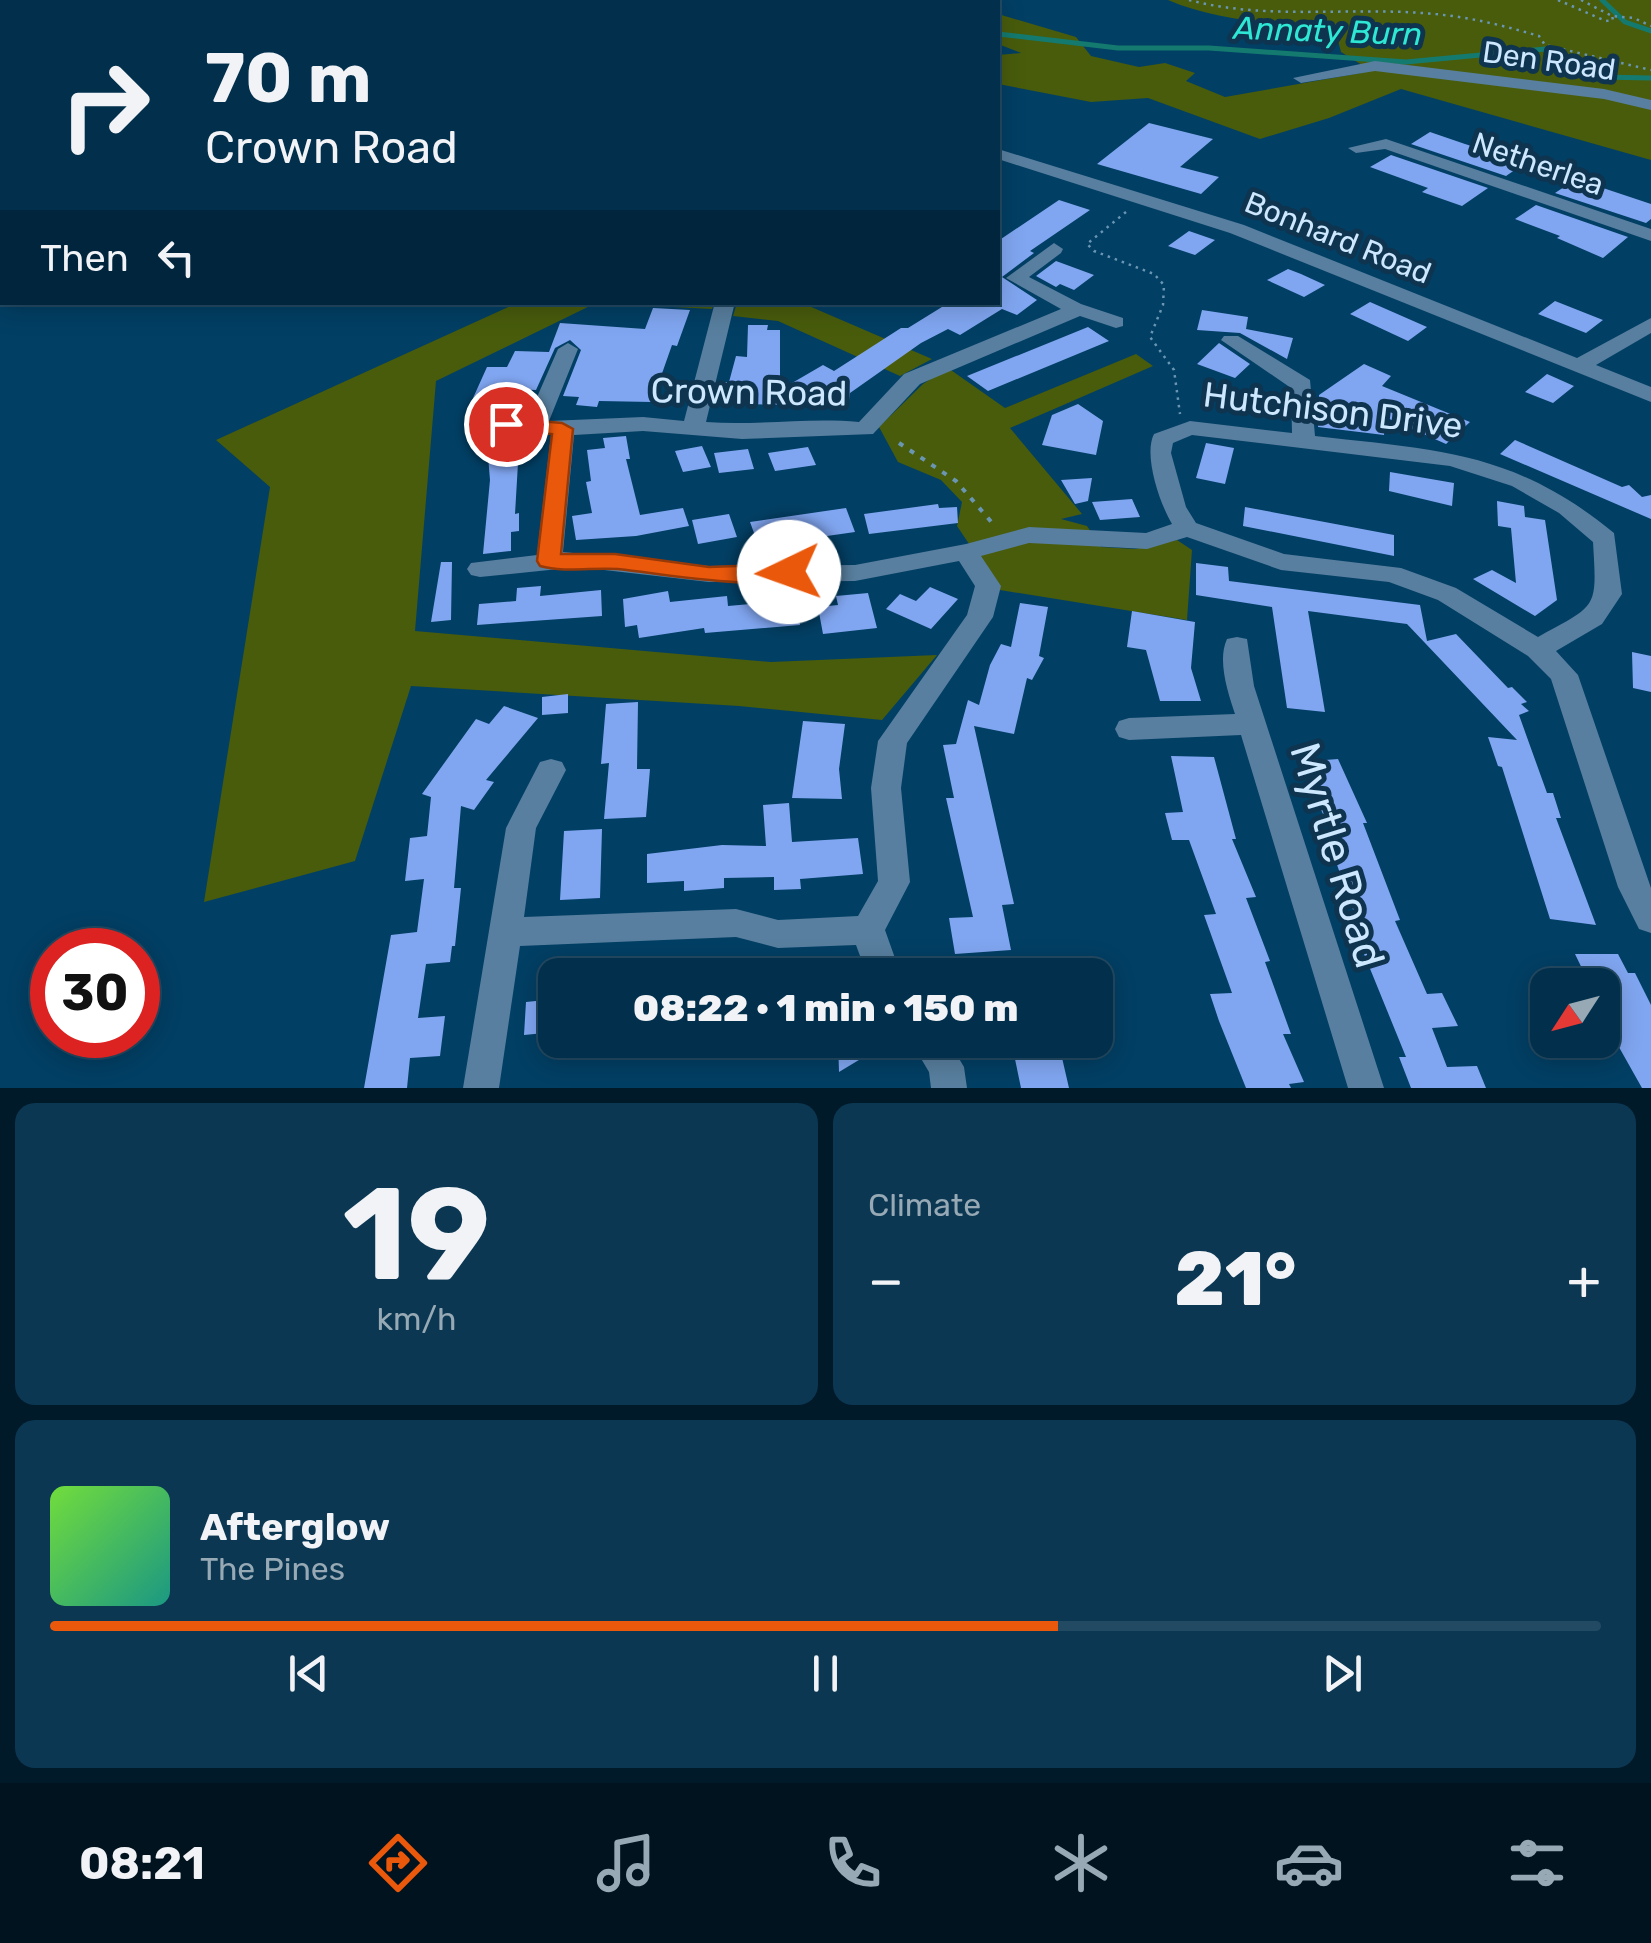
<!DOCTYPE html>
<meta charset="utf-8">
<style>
:root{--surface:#022f4b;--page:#0c3752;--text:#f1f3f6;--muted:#96a9b5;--line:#234a63;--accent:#ea580c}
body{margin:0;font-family:Rubik,sans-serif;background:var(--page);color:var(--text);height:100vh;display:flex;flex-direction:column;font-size:38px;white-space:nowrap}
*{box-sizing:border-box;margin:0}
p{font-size:32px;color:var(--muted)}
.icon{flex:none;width:55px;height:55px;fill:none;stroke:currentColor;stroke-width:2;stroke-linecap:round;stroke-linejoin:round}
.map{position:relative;height:1088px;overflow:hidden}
.sheet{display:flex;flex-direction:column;gap:15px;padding:15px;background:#011a29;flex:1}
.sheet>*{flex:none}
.hud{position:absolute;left:0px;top:0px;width:1000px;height:305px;box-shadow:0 5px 25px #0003,0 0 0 2px var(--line);background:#022f4b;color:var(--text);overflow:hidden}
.needle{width:65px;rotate:234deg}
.controls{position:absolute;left:1530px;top:968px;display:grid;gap:20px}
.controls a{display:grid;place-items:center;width:90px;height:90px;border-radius:20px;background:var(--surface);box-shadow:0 5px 25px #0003,0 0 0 2px var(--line);font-size:50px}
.speed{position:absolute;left:30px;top:928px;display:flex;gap:20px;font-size:50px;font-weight:700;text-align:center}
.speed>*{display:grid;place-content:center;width:130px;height:130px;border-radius:50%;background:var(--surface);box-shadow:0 5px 25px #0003,0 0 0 2px var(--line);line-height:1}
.speed .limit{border:15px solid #d22;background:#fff;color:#111}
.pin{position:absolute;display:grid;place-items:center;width:85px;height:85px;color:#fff;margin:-42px;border:5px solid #fff;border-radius:50%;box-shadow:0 2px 10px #0007}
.me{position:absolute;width:110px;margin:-55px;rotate:267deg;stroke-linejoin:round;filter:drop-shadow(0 0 8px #0008)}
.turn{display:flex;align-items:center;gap:35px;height:210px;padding:0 40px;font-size:45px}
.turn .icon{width:130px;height:130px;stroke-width:2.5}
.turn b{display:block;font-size:70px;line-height:85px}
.then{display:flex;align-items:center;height:95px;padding:0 40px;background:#0003;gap:20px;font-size:38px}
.big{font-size:75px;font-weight:800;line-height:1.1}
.sheet .widget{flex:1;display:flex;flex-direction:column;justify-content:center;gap:15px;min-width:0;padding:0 35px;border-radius:20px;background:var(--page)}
.sheet .dial{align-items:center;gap:0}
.dial b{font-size:130px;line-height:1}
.song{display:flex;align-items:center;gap:30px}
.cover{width:120px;height:120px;border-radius:15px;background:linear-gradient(135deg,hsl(100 70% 55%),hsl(170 70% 35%))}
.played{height:10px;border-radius:5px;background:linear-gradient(90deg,var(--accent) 65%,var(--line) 65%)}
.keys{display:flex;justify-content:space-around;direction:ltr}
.heat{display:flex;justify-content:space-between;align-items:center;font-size:55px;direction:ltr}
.sheet .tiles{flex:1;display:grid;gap:15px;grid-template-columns:1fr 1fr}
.widget:last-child{grid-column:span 2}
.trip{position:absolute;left:538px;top:958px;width:575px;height:100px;border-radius:20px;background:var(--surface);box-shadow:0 5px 25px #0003,0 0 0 2px var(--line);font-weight:800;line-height:100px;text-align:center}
.tabs{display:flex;height:160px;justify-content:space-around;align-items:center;background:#01131e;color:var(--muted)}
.tabs .icon{width:70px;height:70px}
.tabs .current{color:var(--accent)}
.tabs b{font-size:45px;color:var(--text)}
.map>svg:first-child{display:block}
.green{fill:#485c0c}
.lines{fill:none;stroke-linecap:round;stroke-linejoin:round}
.stream{stroke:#147a6f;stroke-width:5}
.building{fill:#81a6f1}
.path-far1{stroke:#6a96b4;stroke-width:2.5;stroke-dasharray:2.5 5;stroke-linecap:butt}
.path{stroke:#6a96b4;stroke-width:4;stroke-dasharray:5 8;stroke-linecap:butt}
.minor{fill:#587f9f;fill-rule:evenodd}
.route{fill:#ea580c;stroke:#983908;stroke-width:2.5}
.labels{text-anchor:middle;stroke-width:10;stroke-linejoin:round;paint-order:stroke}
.far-street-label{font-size:30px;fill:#cce7fe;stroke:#0e344f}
.far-water-label{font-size:32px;font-style:italic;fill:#2ee7d4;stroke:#0e344f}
.street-label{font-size:35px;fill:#cce7fe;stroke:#0e344f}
.near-street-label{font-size:42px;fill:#cce7fe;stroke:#0e344f}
</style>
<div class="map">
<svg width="1651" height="1088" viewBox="0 0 1651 1088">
<rect width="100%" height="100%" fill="#023f64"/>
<path class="green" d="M1168 0H1651V160L1401 89 1329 118 1260 139 1148 98 1091 102 998 84V55L1021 53 998 44V14L1076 37 1091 56 1139 67 1165 63 1195 73 1186 81 1225 97 1361 73 1362 65 1341 52 1337 37C1281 21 1221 23 1168 0Z
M517 303H714L712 309 596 303 436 381 415 631 771 662 937 655 882 720 739 706 411 686 355 861 204 902 270 487 216 440Z
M737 303H802L932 359 900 376 778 321 733 316Z
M1136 354 1153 366 1010 428 1082 514 1061 519 1087 526 1101 547 1135 549 1177 540 1192 550 1187 620 1000 590 957 526 962 502 941 480 898 462 879 427 923 384 948 368 1005 408Z"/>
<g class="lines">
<path class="stream" d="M1602 0 1625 22 1651 31
M998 34 1118 48H1209L1406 62 1545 49 1601 77 1651 78"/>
</g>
<path class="building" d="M1149 123 1213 139 1180 167 1219 177 1201 194 1097 164Z
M1430 132 1465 144 1525 163 1506 176 1411 144Z
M1391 155 1488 188 1462 206 1422 192 1428 188 1370 167Z
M1576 179 1651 204V219L1646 223 1555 193Z
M1059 200 1090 210 1030 251 1034 253 1002 277 1037 300 1017 315 1002 309 960 335 948 329 921 343 850 393 848 407 719 403 723 382H729L736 356 747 357 748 325H768L767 330H780V390L823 365 834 371 901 328H908L950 302H998V241Z
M1536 205 1628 237 1603 258 1557 238 1560 236 1515 219Z
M1189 231 1215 240 1195 255 1168 246Z
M1056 261 1094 275 1074 290 1060 284 1056 287 1036 276Z
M1288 269 1301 274 1325 285 1304 297 1267 280Z
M1555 301 1603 320 1586 333 1538 314Z
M1370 302 1427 327 1408 341 1350 314Z
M653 308 690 310 677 346 672 345 652 402 599 401 597 407 576 405 579 397 563 396 581 350 570 340 555 348 536 390 511 389 500 416 492 423 491 438 520 436 523 462 518 463 515 514 519 513V531L511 532V551L483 554 490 480 484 408 469 407 487 367H507L515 351 549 352 560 323 645 329Z
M1202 310 1248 317 1246 329 1293 338 1287 359 1240 333 1197 330Z
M1088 327 1109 341 988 391 967 376Z
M1219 343 1250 364 1235 378 1197 364Z
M1364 364 1391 376 1382 386 1470 422 1446 444 1385 417 1384 435 1318 427 1319 395Z
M1547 374 1574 386 1553 403 1525 392Z
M1078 404 1103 421 1096 455 1042 445 1052 415Z
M626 436 630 459H626L640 515 683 508 689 526 636 536 576 540 572 516 592 513 586 482 591 481 587 450 605 448 603 438Z
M1515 440 1622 487 1629 485 1642 497 1651 495V519L1500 454Z
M1206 443 1234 448 1225 484 1196 478Z
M702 446 711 467 683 472 675 451Z
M808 447 816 465 775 471 768 453Z
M748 449 754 469 719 473 714 453Z
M1390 472 1454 483 1452 506 1389 491Z
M1092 478 1088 501 1075 504 1061 480Z
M1132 499 1140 517 1100 520 1092 502Z
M1497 501 1524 506 1525 517 1545 520 1557 600 1535 616 1473 579 1492 570 1516 583 1511 528 1498 526Z
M938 504 939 508 957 507 958 523 869 534 864 514Z
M1245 507 1394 535V556L1243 526Z
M846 508 855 532 820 537 819 531 757 541 750 522Z
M729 514 737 537 698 544 692 520Z
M441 562H452L451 620 431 622Z
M1196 563 1228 567 1229 581 1420 605 1427 641 1456 634 1508 688 1512 687 1527 702 1521 704 1529 711 1519 715 1547 793H1553L1561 818H1556L1596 925 1550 919 1502 767 1498 766 1488 737 1517 740 1407 624 1308 611 1325 712 1287 708 1272 607 1196 595Z
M541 586 540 596 601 590 602 616 477 625 479 604 516 601 517 588Z
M930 587 958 599 931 629 886 609 900 594 916 601Z
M668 591 670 602 727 596 728 606 796 600 800 625 705 633 704 628 639 638 637 625 625 627 623 599Z
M868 593 877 628 823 634 818 607 838 605 836 596Z
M1020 603 1048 607 1039 656 1044 658 1032 680 1027 678 1014 734 974 726 1014 904 1002 905 1011 950 955 954 949 918 973 917 946 798H954L943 745 956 744 968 700 979 705 990 665 1001 644 1011 647Z
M1132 611 1195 622 1191 668 1201 701H1160L1146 650 1127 647Z
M1632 652 1651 656V692L1633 688Z
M568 694V713L542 715V697Z
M638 702 637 769H650L646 817 604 819 609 763 601 764 606 704Z
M504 706 538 718 486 780 494 782 474 810 461 806 454 888H461L455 946H452L450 962 426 964 418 1018 445 1016 440 1056 410 1058 407 1088H364L391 935 417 932 424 879 405 881 410 838 427 836 431 797 422 794 476 719 489 724Z
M803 721 845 724 839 769 842 799 792 798Z
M1171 756 1214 757 1236 839H1232L1256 897 1246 898 1270 961 1265 962 1291 1034H1283L1304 1082 1289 1084 1291 1088H1246L1219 1021 1210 994 1232 993 1204 915 1216 914 1189 840H1172L1165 813 1183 812Z
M1338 759 1367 823H1363L1400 920 1395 921 1427 994 1442 993 1458 1026 1432 1028 1447 1067 1477 1066 1486 1088H1411L1399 1057H1406L1362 949H1367L1331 848H1338L1300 762Z
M789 803 792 842 858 838 863 874 800 879 801 889 774 890V877L724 878V888L684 891V881L647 883V854L722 845 766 846 763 805Z
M602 829 600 898 560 900 564 831Z
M1575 954H1618L1628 973H1635L1651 1005V1088H1642L1602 1017V985H1590Z
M555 999V1032L524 1035 526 1002Z
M838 1040H892L839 1072Z
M1011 1040H1045L1047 1050 1060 1049 1069 1088H1021Z"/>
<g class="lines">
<path class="path-far1" d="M1189 0C1268 21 1352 6 1434 14 1470 17 1505 26 1539 36L1545 45 1651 70
M1558 0 1606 21 1613 20 1612 16
M1581 0 1612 16 1634 18 1651 26
M1126 212 1087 244 1094 251 1154 274 1164 285 1163 305 1150 337 1174 370 1180 414"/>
<path class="path" d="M899 443 956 481 994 525"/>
<path class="minor" d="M467 0H482L484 2H469Z
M1375 61 1604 89 1651 100V110L1604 99 1375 71 1301 83 1293 78Z
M1386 139 1651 229V241L1385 149 1356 153 1348 148Z
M998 149 1244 225 1577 358 1651 318V333L1596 365 1651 387V402L1230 233 998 159Z
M1054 243 1063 249 1061 253 1029 277 1081 304 1123 318V326L1116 328 1080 316 920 384 873 434 742 439 643 431 574 435 563 552 709 566 855 565 966 544 1029 527 1146 533 1172 524C1160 504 1143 455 1154 434L1190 421 1292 433 1291 388 1221 340 1224 336H1238L1310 380 1315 436C1438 450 1514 451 1614 533L1622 594 1602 624 1556 651 1578 675 1651 888V933L1639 929 1618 887 1551 679 1528 656 1438 600 1389 582 1281 570 1187 537 1147 549 1029 543 981 556 1001 586 993 617 907 743 901 788 910 882 885 930 901 975H867L856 945 778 948 736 937 520 946 499 1088H463L506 828 540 762 551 759 562 762 566 770 536 828 524 917 736 909 778 920 858 916 878 881 871 788 878 741 967 615 975 586 959 561 855 581 709 582 578 567 480 577 471 575 467 569 471 563 537 555 551 435 498 430 495 425 498 420H527L558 349 568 343 578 349 549 421 643 417 684 421 715 302H735L706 422C757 426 808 417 859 422L904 374 1061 309 1006 278ZM1192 435 1450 466 1512 486 1559 513 1593 542C1597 610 1598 604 1538 637L1456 588 1401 568 1284 554 1196 523 1186 507 1171 453 1173 443Z
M1237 637 1247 639 1254 686 1384 1088H1348L1241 735 1129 740 1119 737 1115 729 1119 721 1129 718 1235 714C1228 693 1217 660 1227 639Z
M910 1040H948L964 1067 967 1088H931L929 1072Z"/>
</g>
<path class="route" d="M506 418 562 423 573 429 561 554H615L709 567 789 564 800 572C781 596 651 572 618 569 593 567 565 573 540 566L537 561 552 434 499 429V420Z"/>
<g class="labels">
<g class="far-street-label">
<text transform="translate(1549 61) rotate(8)" y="10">Den Road</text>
<text transform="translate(1538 164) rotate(19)" y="10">Netherlea</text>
<text transform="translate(1338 238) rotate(22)" y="10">Bonhard Road</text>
</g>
<g class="far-water-label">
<text transform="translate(1328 31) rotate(2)" y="11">Annaty Burn</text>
</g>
<g class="street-label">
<text transform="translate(749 392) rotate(1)" y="12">Crown Road</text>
<text transform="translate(1333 410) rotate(7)" y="12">Hutchison Drive</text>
</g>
<g class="near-street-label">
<text transform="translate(1338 855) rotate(73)" y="15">Myrtle Road</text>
</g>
</g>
</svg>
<div class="controls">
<a><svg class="needle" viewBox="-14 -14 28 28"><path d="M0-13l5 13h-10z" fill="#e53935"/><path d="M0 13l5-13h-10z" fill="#96a9b5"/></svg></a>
</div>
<div class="speed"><div class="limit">30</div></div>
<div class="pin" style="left:506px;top:424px;background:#d93025"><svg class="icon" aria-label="arrive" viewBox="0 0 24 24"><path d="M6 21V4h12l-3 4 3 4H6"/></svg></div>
<svg class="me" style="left:789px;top:572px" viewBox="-20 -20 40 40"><circle r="19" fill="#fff"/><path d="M0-13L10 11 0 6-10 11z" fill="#ea580c"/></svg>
<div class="trip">08:22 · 1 min · 150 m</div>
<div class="hud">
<div class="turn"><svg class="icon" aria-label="right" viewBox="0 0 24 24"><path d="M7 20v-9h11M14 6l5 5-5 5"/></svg><div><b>70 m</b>Crown Road</div></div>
<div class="then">Then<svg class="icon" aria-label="left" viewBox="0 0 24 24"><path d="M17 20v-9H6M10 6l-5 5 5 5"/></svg></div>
</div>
</div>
<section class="sheet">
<div class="tiles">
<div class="widget dial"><b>19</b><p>km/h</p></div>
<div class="widget"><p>Climate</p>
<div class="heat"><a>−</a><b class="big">21°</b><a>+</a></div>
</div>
<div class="widget">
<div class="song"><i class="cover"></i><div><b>Afterglow</b><p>The Pines</p></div></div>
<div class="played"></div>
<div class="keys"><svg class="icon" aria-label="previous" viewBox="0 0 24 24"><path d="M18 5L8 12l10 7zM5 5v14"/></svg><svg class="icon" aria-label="pause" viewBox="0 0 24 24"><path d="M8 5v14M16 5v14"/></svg><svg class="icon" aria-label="next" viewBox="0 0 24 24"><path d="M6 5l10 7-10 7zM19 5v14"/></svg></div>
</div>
</div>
</section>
<nav class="tabs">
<b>08:21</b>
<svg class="icon current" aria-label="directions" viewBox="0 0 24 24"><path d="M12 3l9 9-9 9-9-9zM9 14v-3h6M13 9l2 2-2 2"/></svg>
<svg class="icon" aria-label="music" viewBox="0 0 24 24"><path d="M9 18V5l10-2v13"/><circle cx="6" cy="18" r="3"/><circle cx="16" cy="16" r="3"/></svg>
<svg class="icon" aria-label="phone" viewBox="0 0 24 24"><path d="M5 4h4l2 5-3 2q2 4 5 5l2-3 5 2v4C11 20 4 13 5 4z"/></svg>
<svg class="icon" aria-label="climate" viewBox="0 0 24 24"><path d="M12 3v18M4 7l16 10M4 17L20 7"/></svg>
<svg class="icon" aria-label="car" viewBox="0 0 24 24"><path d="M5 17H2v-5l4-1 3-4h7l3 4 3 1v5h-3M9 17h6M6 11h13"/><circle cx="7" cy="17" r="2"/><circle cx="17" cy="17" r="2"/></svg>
<svg class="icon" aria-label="filters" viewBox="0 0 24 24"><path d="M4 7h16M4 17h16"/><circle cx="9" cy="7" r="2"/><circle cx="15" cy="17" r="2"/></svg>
</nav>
